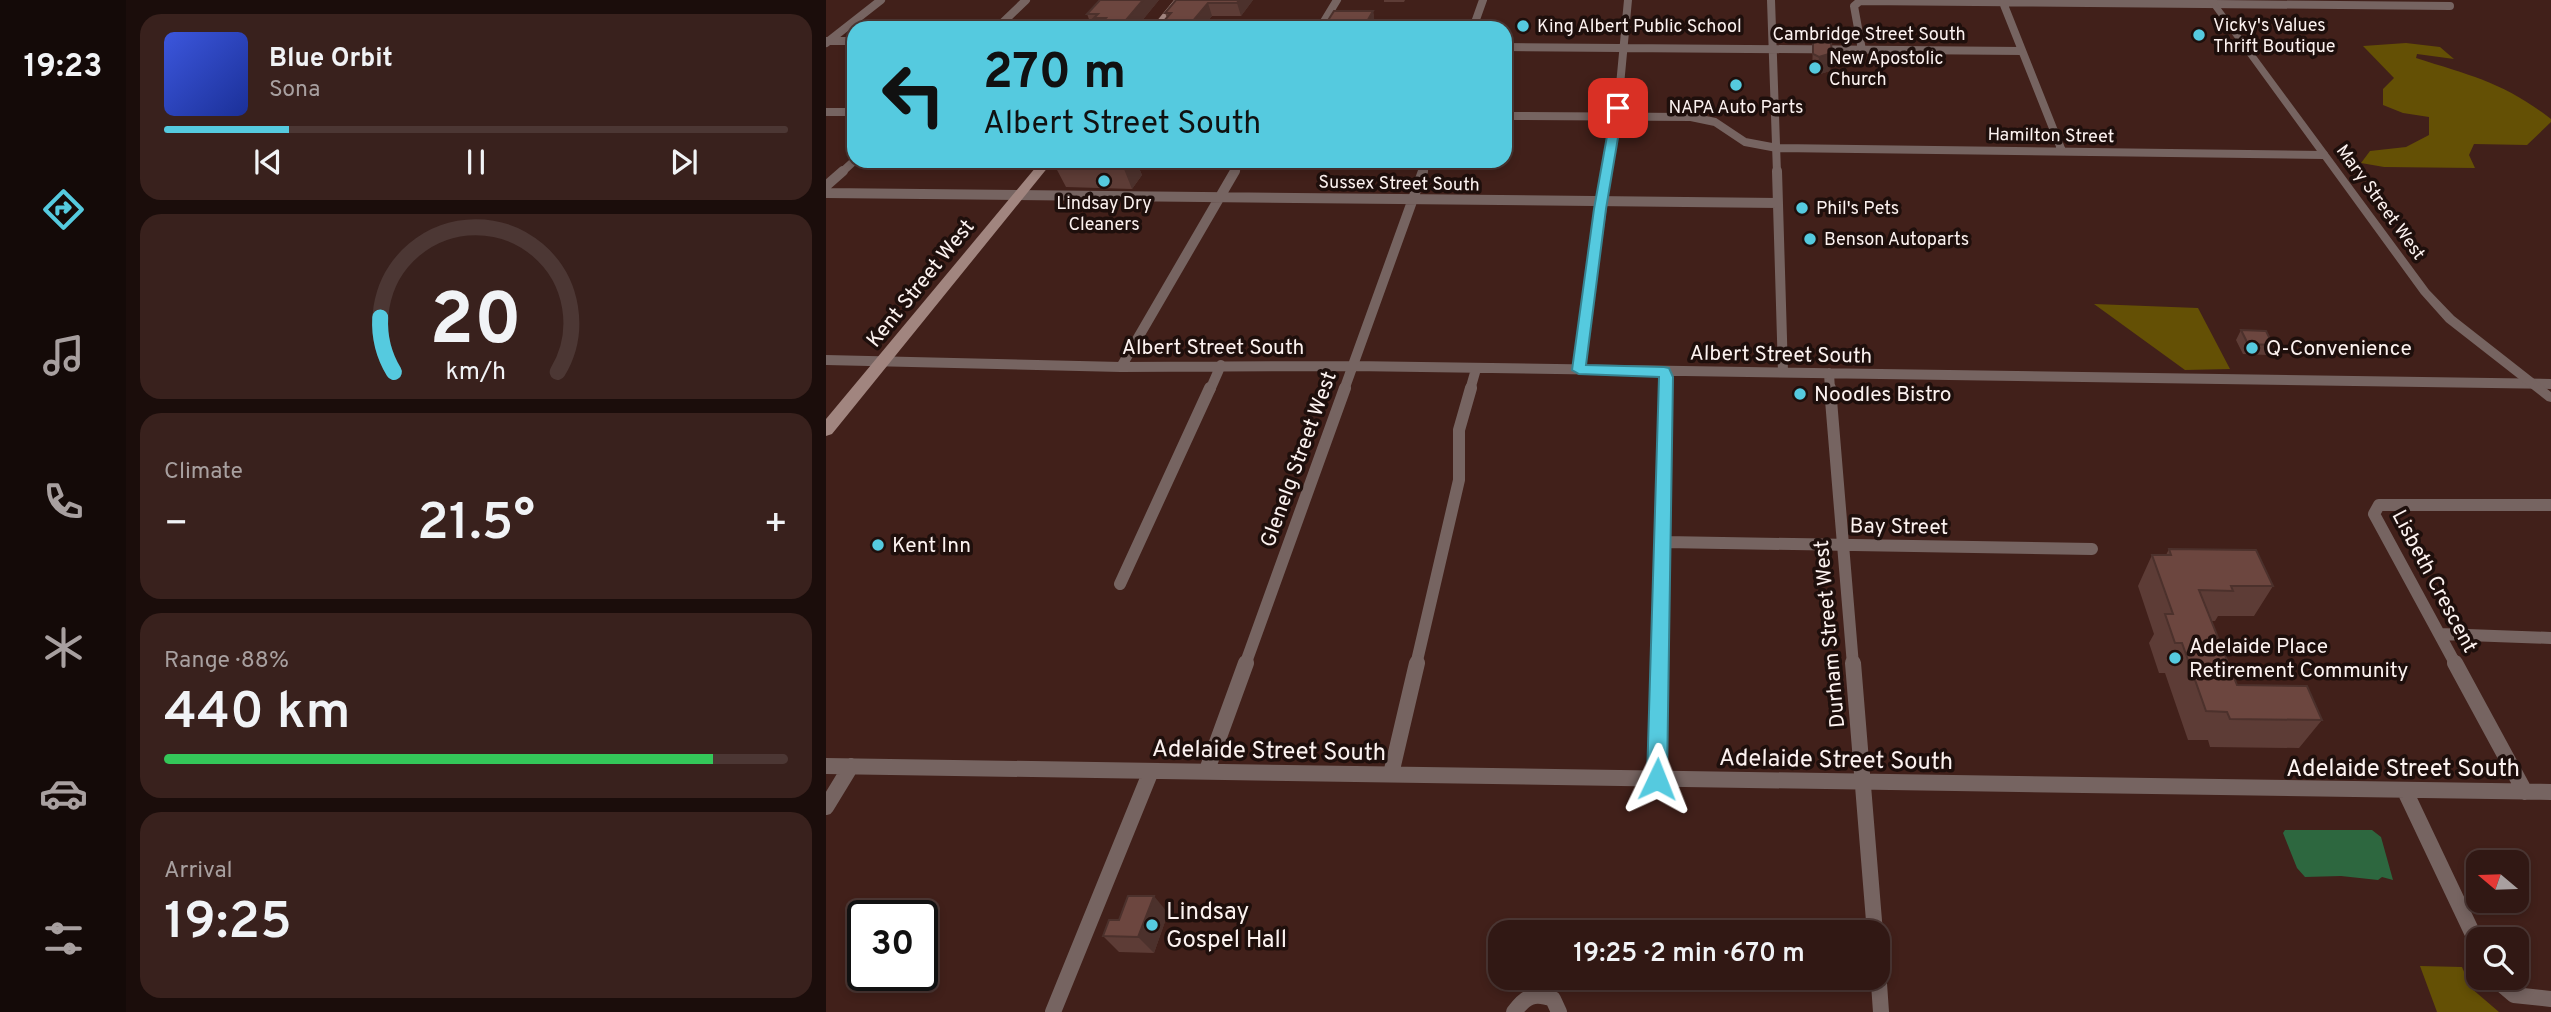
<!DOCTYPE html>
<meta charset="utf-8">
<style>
:root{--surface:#311814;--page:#39211d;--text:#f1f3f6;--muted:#a8a0a0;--line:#4c3734;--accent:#55cadf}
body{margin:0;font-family:Overpass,sans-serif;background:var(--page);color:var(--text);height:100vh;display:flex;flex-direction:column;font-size:26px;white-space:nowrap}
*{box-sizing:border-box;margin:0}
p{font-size:23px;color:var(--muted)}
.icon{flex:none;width:38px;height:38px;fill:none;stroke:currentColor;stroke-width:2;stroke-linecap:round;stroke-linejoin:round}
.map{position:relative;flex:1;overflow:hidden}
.panel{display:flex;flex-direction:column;gap:14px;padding:14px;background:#1b0d0b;width:700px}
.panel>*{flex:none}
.banner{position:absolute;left:21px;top:21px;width:665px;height:147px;border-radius:21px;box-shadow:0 4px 10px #0003,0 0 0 2px var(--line);background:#55cadf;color:#111;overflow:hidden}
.needle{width:46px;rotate:289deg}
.tools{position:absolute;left:1640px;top:850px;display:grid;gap:14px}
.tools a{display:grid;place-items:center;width:63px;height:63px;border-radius:14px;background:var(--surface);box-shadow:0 4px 10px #0003,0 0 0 2px var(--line);font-size:35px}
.speed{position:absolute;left:21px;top:900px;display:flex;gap:14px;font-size:35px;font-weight:700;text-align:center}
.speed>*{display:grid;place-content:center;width:91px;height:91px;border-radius:50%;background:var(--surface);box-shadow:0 4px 10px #0003,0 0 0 2px var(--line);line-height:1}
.speed .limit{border:4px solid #111;border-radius:10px;background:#fff;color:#111}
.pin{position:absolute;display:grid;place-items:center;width:60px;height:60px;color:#fff;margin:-30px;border-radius:14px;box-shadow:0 4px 10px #0006}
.me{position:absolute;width:77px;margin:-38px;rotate:2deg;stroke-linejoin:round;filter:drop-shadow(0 0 5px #0008)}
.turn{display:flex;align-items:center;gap:24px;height:147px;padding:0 21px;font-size:32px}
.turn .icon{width:91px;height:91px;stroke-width:2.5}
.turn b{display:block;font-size:49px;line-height:60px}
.big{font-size:52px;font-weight:600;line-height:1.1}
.panel .tile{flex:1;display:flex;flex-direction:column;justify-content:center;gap:10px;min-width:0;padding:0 24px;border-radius:21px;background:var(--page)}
.panel .dial{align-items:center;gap:0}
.dial svg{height:182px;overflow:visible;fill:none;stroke:var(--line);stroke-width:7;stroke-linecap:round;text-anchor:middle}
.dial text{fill:var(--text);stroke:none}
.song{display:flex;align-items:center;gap:21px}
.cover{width:84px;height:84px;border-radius:10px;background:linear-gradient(135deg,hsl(230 70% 55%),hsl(230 70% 35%))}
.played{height:7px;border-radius:4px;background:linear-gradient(90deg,var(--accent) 20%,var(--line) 20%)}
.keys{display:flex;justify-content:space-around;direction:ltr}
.heat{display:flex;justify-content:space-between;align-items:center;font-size:38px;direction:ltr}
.charge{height:10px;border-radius:5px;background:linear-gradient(90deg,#34c759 88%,var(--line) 0)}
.trip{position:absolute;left:662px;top:920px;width:402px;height:70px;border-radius:21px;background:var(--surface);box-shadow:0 4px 10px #0003,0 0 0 2px var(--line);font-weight:600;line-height:70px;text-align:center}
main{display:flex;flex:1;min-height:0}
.tab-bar{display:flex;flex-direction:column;width:126px;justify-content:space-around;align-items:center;background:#140a08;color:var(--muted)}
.tab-bar .icon{width:49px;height:49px}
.tab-bar .selected{color:var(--accent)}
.tab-bar b{font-size:32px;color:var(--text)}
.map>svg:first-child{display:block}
.green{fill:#645005}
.water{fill:#2d673f}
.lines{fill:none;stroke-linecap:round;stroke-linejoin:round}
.minor-far3{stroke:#766461;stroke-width:8}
.minor-far2{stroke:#766461;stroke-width:10}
.minor-far1{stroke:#766461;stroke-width:12}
.minor{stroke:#766461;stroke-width:16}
.tertiary{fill:#766461;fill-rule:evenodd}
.secondary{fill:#a1857f;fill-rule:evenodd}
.wall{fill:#5d3c36}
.shaded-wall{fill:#4c312c}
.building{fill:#6c463f;stroke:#4c312c;stroke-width:2}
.route{fill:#55cadf;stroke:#378391;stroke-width:2}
.poi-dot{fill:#55cadf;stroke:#1e0f0c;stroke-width:2.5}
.labels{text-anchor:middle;stroke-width:7;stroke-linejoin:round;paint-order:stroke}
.far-poi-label{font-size:18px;fill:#fcf2f0;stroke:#1e0f0c;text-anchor:start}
.far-street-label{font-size:18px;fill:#fcf2f0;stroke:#1e0f0c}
.street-label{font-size:21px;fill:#fcf2f0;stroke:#1e0f0c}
.poi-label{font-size:21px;fill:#fcf2f0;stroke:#1e0f0c;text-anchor:start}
.near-street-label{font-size:24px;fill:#fcf2f0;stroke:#1e0f0c}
.near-poi-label{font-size:24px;fill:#fcf2f0;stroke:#1e0f0c;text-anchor:start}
</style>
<main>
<nav class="tab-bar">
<b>19:23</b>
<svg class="icon selected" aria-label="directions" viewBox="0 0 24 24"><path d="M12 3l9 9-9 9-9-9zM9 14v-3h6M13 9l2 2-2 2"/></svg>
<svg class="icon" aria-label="music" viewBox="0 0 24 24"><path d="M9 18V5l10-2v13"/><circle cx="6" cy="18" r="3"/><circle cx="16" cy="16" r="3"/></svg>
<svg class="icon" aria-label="phone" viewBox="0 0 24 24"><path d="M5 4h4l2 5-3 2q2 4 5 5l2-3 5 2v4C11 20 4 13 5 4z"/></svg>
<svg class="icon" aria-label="climate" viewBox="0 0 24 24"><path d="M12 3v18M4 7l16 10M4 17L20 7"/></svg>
<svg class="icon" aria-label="car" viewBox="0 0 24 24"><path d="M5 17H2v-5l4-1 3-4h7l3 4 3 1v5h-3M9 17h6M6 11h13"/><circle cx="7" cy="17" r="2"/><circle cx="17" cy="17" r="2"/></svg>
<svg class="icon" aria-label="filters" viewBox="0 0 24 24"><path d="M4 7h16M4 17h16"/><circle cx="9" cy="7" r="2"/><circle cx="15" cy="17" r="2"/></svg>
</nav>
<section class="panel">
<div class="tile">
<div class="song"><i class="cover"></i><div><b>Blue Orbit</b><p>Sona</p></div></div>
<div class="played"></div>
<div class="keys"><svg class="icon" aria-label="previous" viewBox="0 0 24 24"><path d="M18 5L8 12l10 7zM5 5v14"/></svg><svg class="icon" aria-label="pause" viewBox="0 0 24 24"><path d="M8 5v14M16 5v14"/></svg><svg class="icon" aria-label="next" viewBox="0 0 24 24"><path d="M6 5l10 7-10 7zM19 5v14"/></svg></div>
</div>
<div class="tile dial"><svg viewBox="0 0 100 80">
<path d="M14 69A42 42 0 1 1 86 69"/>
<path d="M14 69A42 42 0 0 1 8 45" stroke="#55cadf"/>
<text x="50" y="56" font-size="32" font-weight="700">20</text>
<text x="50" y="72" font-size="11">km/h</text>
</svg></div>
<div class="tile"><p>Climate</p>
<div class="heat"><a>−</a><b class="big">21.5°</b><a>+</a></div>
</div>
<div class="tile"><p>Range · 88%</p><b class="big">440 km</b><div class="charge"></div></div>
<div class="tile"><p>Arrival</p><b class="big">19:25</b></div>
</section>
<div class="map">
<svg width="1725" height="1012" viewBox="0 0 1725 1012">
<rect width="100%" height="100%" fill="#41201a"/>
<path class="green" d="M1580 43 1614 47 1628 59 1591 54 1590 58C1646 76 1677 82 1725 119V122L1701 145 1648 144 1643 155 1649 168 1558 167 1535 163 1544 151 1580 147 1603 135V117L1577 113 1557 105V89L1568 78 1537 46Z
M1268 304 1372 308 1404 369 1359 370Z
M1594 966 1636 967 1645 988 1673 1012H1611Z"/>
<path class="water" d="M1459 830H1546L1555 837 1567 880 1556 877 1552 880 1515 876 1479 877 1471 868 1457 833Z"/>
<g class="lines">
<path class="minor-far3" d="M945 0 951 173
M1176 0 1236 151
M171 28 200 0
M494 28 511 0
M647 28 657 0
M0 41H28
M0 43 55 0
M679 47 1196 51
M1036 50 1028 6 1034 1 1624 6
M0 112H28
M679 116 865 117 889 122 919 142 951 148 1498 155
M15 173 28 161
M408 173 415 161
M597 173 601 161
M781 173 791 117 802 0"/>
<path class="minor-far2" d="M951 171 957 372
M0 186 17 171
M0 193 952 203
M0 360 295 367 526 366 1725 384
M295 367 409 171
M753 370 781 171
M838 372V390
M1003 373 1004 390
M384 390 395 365
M518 390 597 171
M644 390 650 369"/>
<path class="minor-far1" d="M1004 388 1027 665
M839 542 1266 549
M294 584 384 388
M1614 634 1725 638
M419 665 519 388
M590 665 633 480V430L645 388
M835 665 839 542 838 388
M1630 665 1548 514 1553 505H1725"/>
<path class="minor" d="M1027 663 1049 933
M1629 663 1699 792
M0 766 1725 792
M381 770 420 663
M565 774 591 663
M831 779 835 663
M1579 791 1652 945
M0 807 25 766
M1052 969 1055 1012
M1668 978 1688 995 1725 999
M227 1012 325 771
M688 1012C700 996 708 992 727 999L733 1012"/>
<path class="tertiary" d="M1381 0H1389L1603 290 1628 316 1725 392V402L1721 401 1620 322 1595 294Z"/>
<path class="secondary" d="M348 0H358L335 28H325Z
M215 161H227L6 434 0 436V419Z"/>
</g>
<path class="wall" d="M333 0 310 28 266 27 261 14Z
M350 0H427L415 16H386L376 28H339L337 22 341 18 339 13Z
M558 0H579L578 2H558Z
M547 11 549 25 548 28H503L501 22Z
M987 42 1006 53 1004 71 991 75 986 73Z
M236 161H310L316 175 306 189 240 187 230 168Z
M1415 330 1447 345 1441 355 1417 354 1410 340Z
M1343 549 1447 586 1428 616H1392L1389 621H1385L1411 685 1496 720 1473 748 1384 747 1382 740H1362L1339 673H1333L1323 643 1328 634 1312 586 1326 555H1340Z
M342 913 328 953 293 952 277 936 293 920Z"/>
<path class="shaded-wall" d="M317 0H333L310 28H296L295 26Z
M413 0H427L415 16 411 3Z
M382 3 386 16 376 28H361Z
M547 11 549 25 548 28H540L539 25Z
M1006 53 1004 71 991 75 993 57Z
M304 161H310L316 175 306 189 298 169Z
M328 896 342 913 328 953 312 937Z"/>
<path class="building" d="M274 0H317L295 26H273L280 18H268L272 14H261Z
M350 0H413L411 3H382L361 28H347L337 22 345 13H339Z
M508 11H547L539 25H507L508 22H501Z
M987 42 1005 43 1006 53 993 57 987 54Z
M236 161H304L298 169 230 168Z
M1415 330 1440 331 1447 345 1422 344Z
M1343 549 1430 550 1447 586H1405L1407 591 1373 590 1411 685 1481 686 1496 720 1404 719 1401 712 1380 711 1356 643H1349L1339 614H1347L1326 555H1345Z
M302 896H328L312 937 277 936 283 920H293Z"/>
<path class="route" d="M792 105 797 108 780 209 760 365 838 367 843 368 847 377 841 779 838 785 831 787 824 785 821 779 833 377 753 374 746 370 768 209 786 108Z"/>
<g class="poi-dot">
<circle cx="697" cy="26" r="7"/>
<circle cx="1373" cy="35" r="7"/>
<circle cx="989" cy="68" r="7"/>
<circle cx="910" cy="85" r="7"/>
<circle cx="278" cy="181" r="7"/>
<circle cx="976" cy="208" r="7"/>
<circle cx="984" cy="239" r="7"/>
<circle cx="1426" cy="348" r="7"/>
<circle cx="974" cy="394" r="7"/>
<circle cx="52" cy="545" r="7"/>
<circle cx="1349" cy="658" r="7"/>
<circle cx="326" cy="925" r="7"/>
</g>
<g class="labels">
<g class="far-poi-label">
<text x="1387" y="31">Vicky's Values<tspan x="1387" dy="21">Thrift Boutique</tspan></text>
<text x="711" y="32">King Albert Public School</text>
<text x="1003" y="64">New Apostolic<tspan x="1003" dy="21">Church</tspan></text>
<text x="910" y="113" text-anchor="middle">NAPA Auto Parts</text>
<text x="278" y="209" text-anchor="middle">Lindsay Dry<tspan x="278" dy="21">Cleaners</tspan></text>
<text x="990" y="214">Phil's Pets</text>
<text x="998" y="245">Benson Autoparts</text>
</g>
<g class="far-street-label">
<text x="1043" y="40">Cambridge Street South</text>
<text transform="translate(1225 135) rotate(1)" y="6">Hamilton Street</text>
<text transform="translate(573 183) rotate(1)" y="6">Sussex Street South</text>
<text transform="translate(1555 202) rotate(54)" y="6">Mary Street West</text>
</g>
<g class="street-label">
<text transform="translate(94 283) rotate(-51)" y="7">Kent Street West</text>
<text x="387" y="354">Albert Street South</text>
<text transform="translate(955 354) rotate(1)" y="7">Albert Street South</text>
<text transform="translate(472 459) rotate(-70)" y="7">Glenelg Street West</text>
<text transform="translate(1073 526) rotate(1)" y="7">Bay Street</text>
<text transform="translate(1609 581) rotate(62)" y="7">Lisbeth Crescent</text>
<text transform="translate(1003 634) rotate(-95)" y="7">Durham Street West</text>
</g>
<g class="poi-label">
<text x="1440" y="355">Q-Convenience</text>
<text x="988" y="401">Noodles Bistro</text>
<text x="66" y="552">Kent Inn</text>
<text x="1363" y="653">Adelaide Place<tspan x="1363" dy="24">Retirement Community</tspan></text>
</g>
<g class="near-street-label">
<text transform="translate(443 750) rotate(1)" y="8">Adelaide Street South</text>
<text transform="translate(1010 759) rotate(1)" y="8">Adelaide Street South</text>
<text x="1577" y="776">Adelaide Street South</text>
</g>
<g class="near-poi-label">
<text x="340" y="919">Lindsay<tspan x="340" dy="28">Gospel Hall</tspan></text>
</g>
</g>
</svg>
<div class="tools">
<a><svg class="needle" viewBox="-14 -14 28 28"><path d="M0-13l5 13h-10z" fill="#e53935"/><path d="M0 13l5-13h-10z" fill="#a8a0a0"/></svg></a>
<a><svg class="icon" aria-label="search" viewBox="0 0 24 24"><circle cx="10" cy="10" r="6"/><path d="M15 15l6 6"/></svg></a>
</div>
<div class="speed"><div class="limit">30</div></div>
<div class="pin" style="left:792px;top:108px;background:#d93025"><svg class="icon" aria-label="arrive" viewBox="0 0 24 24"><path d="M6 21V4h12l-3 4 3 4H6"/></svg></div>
<svg class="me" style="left:831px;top:779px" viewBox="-20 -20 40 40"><path d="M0-17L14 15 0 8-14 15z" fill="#55cadf" stroke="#fff" stroke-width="4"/></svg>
<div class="trip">19:25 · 2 min · 670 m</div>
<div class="banner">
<div class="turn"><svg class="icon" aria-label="left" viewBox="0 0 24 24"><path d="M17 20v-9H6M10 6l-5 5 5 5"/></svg><div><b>270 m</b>Albert Street South</div></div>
</div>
</div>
</main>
